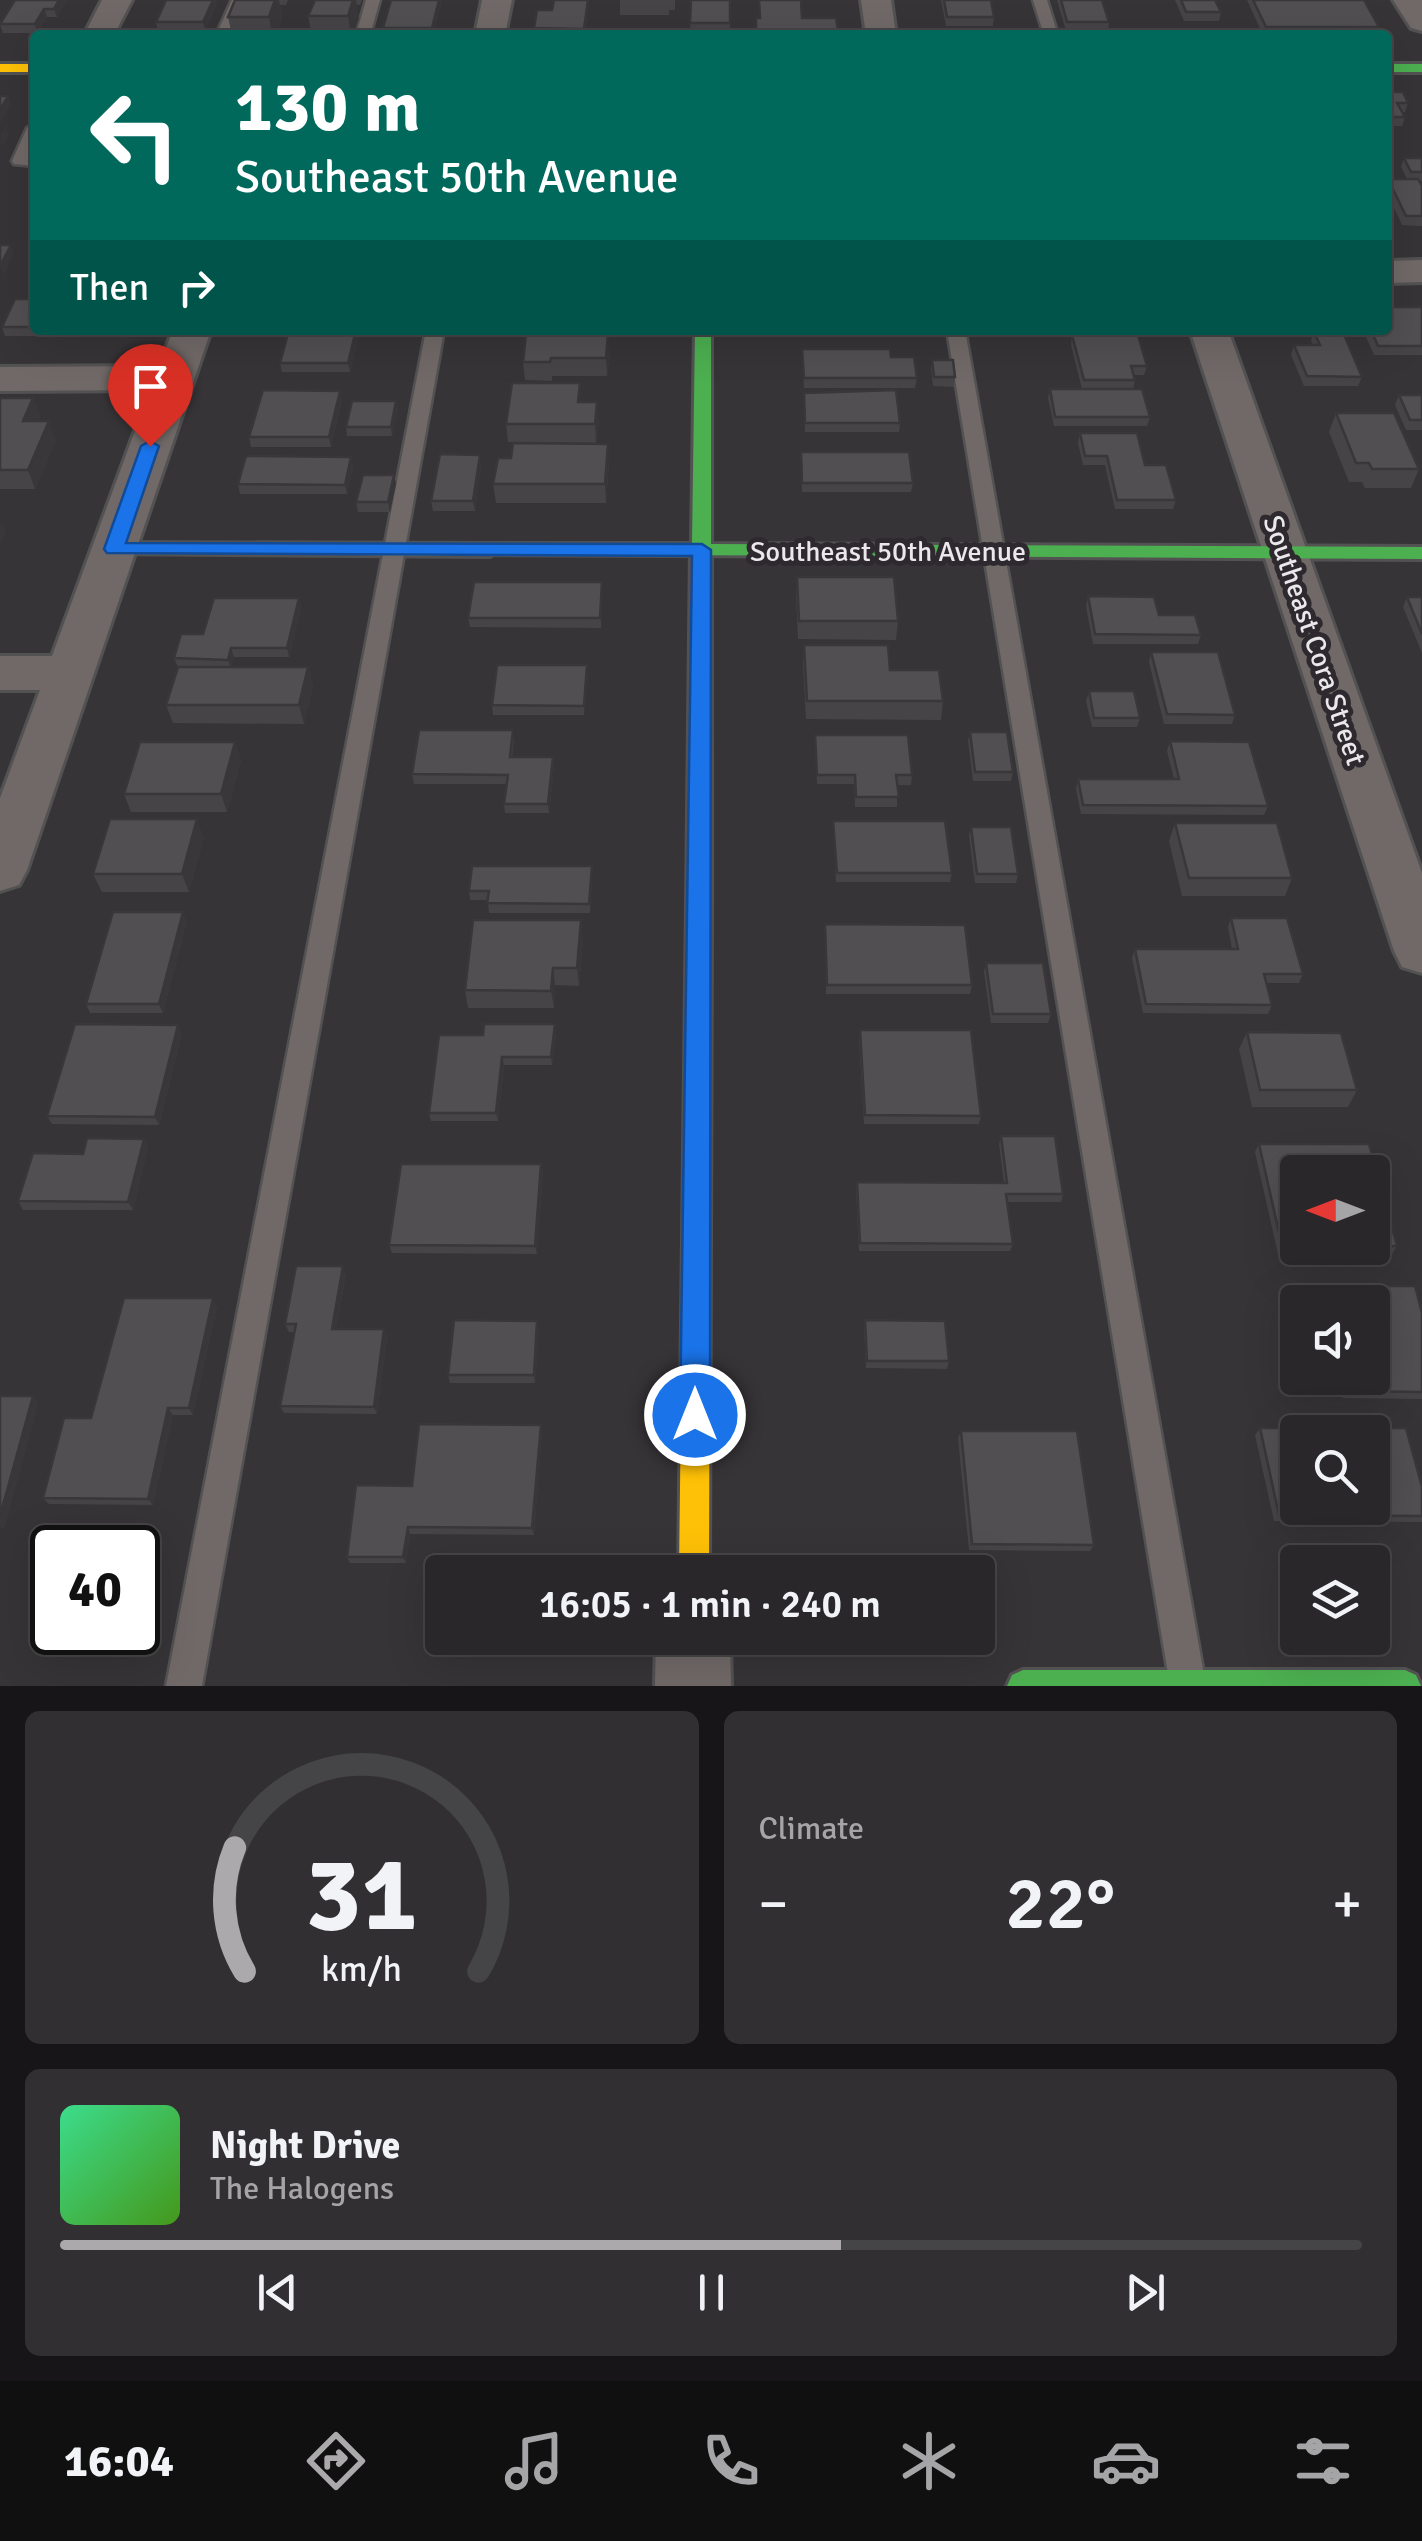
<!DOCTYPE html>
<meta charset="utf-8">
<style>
:root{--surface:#292729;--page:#312f31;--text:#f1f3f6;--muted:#a5a5a8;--line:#454446;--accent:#aca9ac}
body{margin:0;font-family:Signika,sans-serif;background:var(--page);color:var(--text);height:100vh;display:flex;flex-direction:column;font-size:38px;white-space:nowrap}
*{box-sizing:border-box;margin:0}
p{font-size:32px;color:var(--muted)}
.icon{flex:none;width:55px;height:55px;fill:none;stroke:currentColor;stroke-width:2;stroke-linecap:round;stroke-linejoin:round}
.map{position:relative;height:1686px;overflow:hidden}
.drawer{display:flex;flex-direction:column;gap:25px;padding:25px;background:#171517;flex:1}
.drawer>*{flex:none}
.hud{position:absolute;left:30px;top:30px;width:1362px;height:305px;border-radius:10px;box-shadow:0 10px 40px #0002,0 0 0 2px var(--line);background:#00695c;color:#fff;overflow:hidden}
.needle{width:65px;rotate:270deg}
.buttons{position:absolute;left:1280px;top:1155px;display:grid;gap:20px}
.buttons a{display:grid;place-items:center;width:110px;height:110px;border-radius:10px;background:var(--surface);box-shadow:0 10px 40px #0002,0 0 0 2px var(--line);font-size:50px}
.speed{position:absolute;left:30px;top:1525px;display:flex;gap:20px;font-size:50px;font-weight:700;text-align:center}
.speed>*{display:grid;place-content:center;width:130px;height:130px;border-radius:50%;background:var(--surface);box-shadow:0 10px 40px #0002,0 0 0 2px var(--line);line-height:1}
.speed .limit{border:5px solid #111;border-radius:15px;background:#fff;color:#111}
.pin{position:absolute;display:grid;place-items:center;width:85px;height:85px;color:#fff;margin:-102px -42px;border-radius:50% 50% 50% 0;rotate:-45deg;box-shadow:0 0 10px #0007}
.pin .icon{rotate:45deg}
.me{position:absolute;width:110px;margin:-55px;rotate:0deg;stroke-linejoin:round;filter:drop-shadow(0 0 8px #0008)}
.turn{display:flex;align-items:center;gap:35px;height:210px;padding:0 40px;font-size:45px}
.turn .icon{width:130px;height:130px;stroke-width:2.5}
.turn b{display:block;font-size:70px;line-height:85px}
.then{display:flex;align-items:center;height:95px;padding:0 40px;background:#0003;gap:20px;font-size:38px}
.big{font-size:75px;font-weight:600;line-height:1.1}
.drawer .tile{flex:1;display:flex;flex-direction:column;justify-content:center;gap:15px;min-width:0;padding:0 35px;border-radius:15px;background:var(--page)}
.drawer .dial{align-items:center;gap:0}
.dial svg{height:260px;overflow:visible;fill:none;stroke:var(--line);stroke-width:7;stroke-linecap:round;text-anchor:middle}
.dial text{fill:var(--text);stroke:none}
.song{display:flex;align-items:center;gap:30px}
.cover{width:120px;height:120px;border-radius:15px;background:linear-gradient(135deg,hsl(150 70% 55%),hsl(100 70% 35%))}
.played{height:10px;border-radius:5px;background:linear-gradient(90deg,var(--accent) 60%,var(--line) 60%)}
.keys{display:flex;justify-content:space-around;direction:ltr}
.heat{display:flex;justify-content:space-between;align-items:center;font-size:55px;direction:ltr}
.drawer .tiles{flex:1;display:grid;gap:25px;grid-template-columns:1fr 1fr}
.tile:last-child{grid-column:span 2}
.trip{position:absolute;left:425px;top:1555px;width:570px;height:100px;border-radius:10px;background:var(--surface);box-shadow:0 10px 40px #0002,0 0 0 2px var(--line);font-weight:600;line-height:100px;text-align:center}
.dock{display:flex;height:160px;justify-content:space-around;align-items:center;background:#101010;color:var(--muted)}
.dock .icon{width:70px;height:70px}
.dock .active{color:var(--accent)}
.dock b{font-size:45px;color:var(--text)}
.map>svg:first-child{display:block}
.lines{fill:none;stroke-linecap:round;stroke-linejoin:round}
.lane-casing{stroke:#535253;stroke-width:5}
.street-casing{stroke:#535253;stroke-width:6}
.fast-casing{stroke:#535253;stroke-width:6}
.slow-casing{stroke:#535253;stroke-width:6}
.jam-casing{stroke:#535253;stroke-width:6}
.lane{fill:#706967;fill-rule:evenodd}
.street{fill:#706967;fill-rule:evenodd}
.fast{fill:#4caf50;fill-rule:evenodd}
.slow{fill:#ffc107;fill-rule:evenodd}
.jam{fill:#c62828;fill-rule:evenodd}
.wall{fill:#474447;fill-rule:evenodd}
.shaded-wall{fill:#393739}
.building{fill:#524f52;stroke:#393739;stroke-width:2.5;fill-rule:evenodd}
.route{fill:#1a73e8;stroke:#114b97;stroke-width:2.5}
.labels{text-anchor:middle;stroke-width:10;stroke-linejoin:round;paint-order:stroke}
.street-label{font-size:28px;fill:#ebe8eb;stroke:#2d292e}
</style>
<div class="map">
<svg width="1422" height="1686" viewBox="0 0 1422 1686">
<rect width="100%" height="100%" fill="#373437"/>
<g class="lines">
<g class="lane-casing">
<path id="lane" d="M232 0H246L230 35H216Z
M366 0H380L370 35H356Z
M1033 0H1047L1058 35H1044Z
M35 123V146L30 156H35V166L14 164 12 161 27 128Z
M426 330H444L202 1686H166Z
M947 330H965L1206 1686H1170Z"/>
</g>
<g class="street-casing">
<path id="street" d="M102 0H132L114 35H84Z
M482 0H512L505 35H475Z
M861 0H891L896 35H866Z
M1393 0H1422V31L1411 28Z
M1422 260V282L1388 283V261Z
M173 330H211L27 870 19 885 0 891V798L40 690H0V656H52L150 390 0 391V367L159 366Z
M1190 330H1228L1422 873V973L1402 967 1394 951Z
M656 1638H730L731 1686H655Z"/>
</g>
<g class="fast-casing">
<path id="fast" d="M1388 64H1422V72H1388Z
M695 330H711V544L1422 547V559L483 554V546L490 544H692Z
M1023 1670H1405L1416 1675 1421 1686H1007L1012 1675Z"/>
</g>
<g class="slow-casing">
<path id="slow" d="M0 64H35V72H0Z
M114 543 490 544 500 550 490 556 107 553 104 549Z
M699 896 707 899 711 905 709 1572H679L687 905 691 899Z"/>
</g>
<g class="jam-casing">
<path id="jam" d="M701 543 711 549V905L707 911H691L687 905 691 549Z"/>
</g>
<use href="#lane" class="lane"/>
<use href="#street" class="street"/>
<use href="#fast" class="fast"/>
<use href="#slow" class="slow"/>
<use href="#jam" class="jam"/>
</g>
<path class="wall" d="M15 0H67L57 17H47L37 33H3L0 24Z
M235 0H288L286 5H280L282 18 276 35H232L228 17Z
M315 0H362L360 5H356L359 18 353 35H312L308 16Z
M442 0 433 35H384L383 28Z
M554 0H589L585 35H535L534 28 552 10Z
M620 0H675V10H669V15H620Z
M730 0V31H691L690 23Z
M941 0H991L994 17 993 26H946Z
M1057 0H1102L1109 22 1108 31H1066Z
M1175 0H1215L1221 12 1219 21H1184Z
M1247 0H1364L1379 27 1377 35H1263Z
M217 3 205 31H158L156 22Z
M756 18H802L838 30V35H756Z
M1388 92 1408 103 1405 112H1402L1405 117 1402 126H1388Z
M1404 158H1422V181H1419L1422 186V226L1402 225 1388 195V179H1407L1401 167Z
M35 299V330H108L105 336H5L2 327Z
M1422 307V355H1374L1363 330H1388Z
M864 330H889V337H865Z
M1068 330H1124L1123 333H1069Z
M1314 332 1362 377 1358 386H1304L1291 355 1294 345H1313L1311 341Z
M526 334 610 352 607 376H552V381L525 380 523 362Z
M1072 335 1147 366 1144 375H1134L1135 380 1133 389H1082L1071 345Z
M359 337 350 372H282L280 363Z
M802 349 891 357 917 378 915 388H804Z
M932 360 955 377 954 387 933 386 931 369Z
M1050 389 1150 417 1147 426H1054L1048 398Z
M804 393 900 423 899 432H805Z
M1399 395H1422V430H1406L1395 405Z
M0 398H33L40 417 38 421 56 440 35 489H0Z
M342 400 331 447H251L249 437Z
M396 401 398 410 392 436H347L346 427Z
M581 402 599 421 596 443 508 442 506 424Z
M1336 413 1419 469 1411 488H1365L1362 482H1349L1329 432Z
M1080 433 1145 465 1176 500 1173 509H1115L1105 465H1083L1078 443Z
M801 452 913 483 911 492H802Z
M351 457 353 466 347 494H240L238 484Z
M609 462 606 503H496L493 484Z
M481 464 475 511H433L431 501Z
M394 475 396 484 390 512H358L356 502Z
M797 577 898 621 896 640 798 639 796 596Z
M602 582 601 628 470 627 468 618Z
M1088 596 1201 635 1198 644H1093L1086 606Z
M1407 597H1422V653L1403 607Z
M299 598 301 608 289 657H234L231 667H308L313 686 304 724 173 723 166 705 178 667 174 658 203 634Z
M804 645 890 670 943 701 941 720 806 719 803 664Z
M1151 652 1235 715 1232 724H1164L1149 662Z
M588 674 584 715H493L492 705Z
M1089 691 1140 718 1137 727H1092L1086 701Z
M970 732 1013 772 1011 781H973L968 741Z
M815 735 912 775 911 785H897V807H855L854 784H817Z
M514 739 512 757H553L554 766 549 813H505L504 804 506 784H414L412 774Z
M1170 741 1268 806 1264 815 1081 814 1076 789 1078 779H1174L1167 751Z
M235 742 241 761 227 812H131L124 794Z
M833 821 952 873 950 882H836Z
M1175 823 1292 878 1285 896H1182L1169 841Z
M971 827 1018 874 1016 883H975L969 836Z
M204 837 189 892H102L93 874Z
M592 875 590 913H489L488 900H470L469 891Z
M1231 918 1303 974 1299 983H1266L1272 1005 1268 1014 1143 1013 1132 958 1135 949H1232L1228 927Z
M187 921 163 1013H90L86 1004Z
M825 924 972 985 970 994H826Z
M583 938 579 986 555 985 554 1008H468L465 990Z
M986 963 1051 1014 1048 1023H991L984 972Z
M555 1024 556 1033 552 1065H504L498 1121H431L429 1113 483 1035Z
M860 1030 981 1116 979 1124H864L859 1038Z
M1247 1032 1357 1090 1348 1107H1252L1239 1049Z
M182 1034 159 1125 52 1124 47 1116Z
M1001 1136 1063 1194 1061 1202H1007L1013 1244 1010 1251H859L856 1190 857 1182 1004 1183 999 1144Z
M144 1139 148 1147 133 1210H23L18 1201 83 1154Z
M1259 1144H1369L1397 1246 1392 1254H1278L1255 1152ZM1298 1172H1372V1248H1298Z
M541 1164 543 1172 537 1254 392 1253 389 1245Z
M346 1274 336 1329H384L387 1337 377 1414 284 1413 280 1406 294 1332H289L285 1324Z
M1322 1286 1422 1313V1399L1343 1398 1338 1378H1372V1302H1319L1317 1294Z
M217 1306 193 1415H173L153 1505 49 1504 43 1498 91 1418Z
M865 1320 949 1361 947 1369 866 1368 864 1328Z
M539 1329 535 1383H450L448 1375Z
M1260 1428 1422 1487V1522L1274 1521 1255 1435Z
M961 1431 1094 1545 1090 1551 969 1550 958 1438Z
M542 1432 534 1535 410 1534 406 1563H350L347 1557 412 1486Z"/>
<path class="shaded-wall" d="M59 0H67L57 17 54 9Z
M213 0H217V3L205 31 203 22Z
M275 0H279L282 18 276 35H272L269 17Z
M353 0H356L359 18 353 35H351L348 16Z
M439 0H442L433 35 432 28Z
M44 9 47 17 37 33 35 24Z
M8 96 11 105 0 124V110Z
M6 126 9 135 1 148 0 135Z
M11 245 14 254 3 276 0 266Z
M356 330 359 337 350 372 348 363Z
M608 334 610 352 607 376 606 358Z
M340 391 342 400 331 447 329 437Z
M33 398 40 417 30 439 23 421Z
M396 401 398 410 392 436 391 427Z
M597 402 599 421 596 443 595 424Z
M49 421 56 440 35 489 28 470Z
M608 444 609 462 606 503 605 484Z
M480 455 481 464 475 511 473 501Z
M351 457 353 466 347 494 345 485Z
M394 475 396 484 390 512 388 502Z
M2 523 6 532 0 546V527Z
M299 598 301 608 289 657 287 648Z
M231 648 234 657 231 669 228 660Z
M587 665 588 674 584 715V706Z
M308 667 313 686 304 724 299 705Z
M235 742 241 761 227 812 221 794Z
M553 757 554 766 549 813 548 804Z
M197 819 204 837 189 892 182 874Z
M183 912 187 921 163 1013 159 1004Z
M581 920 583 938 579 986 577 968Z
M553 968 555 985 554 1008 551 991Z
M555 1024 556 1033 552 1065 551 1057Z
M178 1025 182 1034 159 1125 155 1117Z
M502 1057 504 1065 498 1121 496 1113Z
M144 1139 148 1147 133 1210 128 1202Z
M541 1164 543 1172 537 1254 535 1246Z
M343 1266 346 1274 335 1337 332 1329Z
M213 1298 217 1306 193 1415 189 1408Z
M537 1321 539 1329 535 1383 534 1375Z
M384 1329 387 1337 377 1414 374 1407Z
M33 1396 39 1403 4 1530 0 1526V1516Z
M168 1408 173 1415 153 1505 148 1499Z
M541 1425 542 1432 534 1535 532 1528Z
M408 1527 410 1534 406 1563 403 1557Z"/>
<path class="building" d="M15 0H59L54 9H44L35 24H0Z
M166 0H213L203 22H156Z
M235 0H275L269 17H228Z
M315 0H353L348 16H308Z
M391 0H439L432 28H383Z
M554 0H588L584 29 534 28 537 10H552Z
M691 0H730V23H690Z
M759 0H801L802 18H836L838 30H756V18H760Z
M944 0H991L994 17H947Z
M1061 0H1102L1109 22H1067Z
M1181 0H1215L1221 12H1186Z
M1253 0H1364L1379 27H1266Z
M1388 92H1403L1408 103H1397L1405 117H1388Z
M0 96H8L0 110Z
M1404 158H1422V172H1411Z
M1388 179H1418L1422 186V216H1406Z
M0 245H11L0 266Z
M15 299H35V327H2Z
M1388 307H1422V346H1378L1371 330H1388Z
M289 330H356L348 363H280Z
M1314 332H1343L1362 377 1307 376 1294 345H1320Z
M526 334H608L606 358H551L550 362H523Z
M1072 335H1138L1147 366H1131L1135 380H1084Z
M802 349H890L891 357H914L917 378H804Z
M932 360H953L955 377H934Z
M512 383H580L578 402H597L595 424H506Z
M1050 389H1142L1150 417H1055Z
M263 390 340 391 329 437H249Z
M896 390 900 423H805L804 393Z
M1399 395H1422V420H1410Z
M0 398H33L23 421H49L28 470H0Z
M352 401H396L391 427H346Z
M1336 413H1394L1419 469H1372L1369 463H1356Z
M1080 433H1137L1145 465H1166L1176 500H1117L1107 456H1085Z
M513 443 608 444 605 484H493L498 458H511Z
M801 452H909L913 483H802Z
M440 454 480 455 473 501H431Z
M246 456 351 457 345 485 238 484Z
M363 475H394L388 502H356Z
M797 577H894L898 621H799Z
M474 582H602L600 618H468Z
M1088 596 1154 597 1159 615H1195L1201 635 1095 634Z
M1407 597H1422V634Z
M214 598H299L287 648H231L228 660 174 658 181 634H203Z
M804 645H888L890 670H939L943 701H807Z
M1151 652H1218L1235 715 1167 714Z
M497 665H587L584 706 492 705Z
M178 667H308L299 705H166Z
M1089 691H1134L1140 718H1094Z
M419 730H513L510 757H553L548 804H504L508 775 412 774Z
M970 732H1007L1013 772H975Z
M815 735H908L912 775H896L899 797H856L855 775H817Z
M1170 741 1249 742 1268 806 1083 805 1078 779H1179Z
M140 742H235L221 794H124Z
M110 819H197L182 874H93Z
M833 821H945L952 873H837Z
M1175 823H1277L1292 878H1189Z
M971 827H1011L1018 874H977Z
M472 866H592L589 904 487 903 489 891H469Z
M113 912H183L159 1004H86Z
M1231 918H1287L1303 974H1264L1272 1005 1146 1004 1135 949H1238Z
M473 920H581L577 968H553L551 991 465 990Z
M825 924 965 925 972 985H827Z
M986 963H1043L1051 1014H993Z
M75 1024 178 1025 155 1117 47 1116Z
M484 1024H555L551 1057H502L496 1113H429L439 1035H483Z
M860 1030H971L981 1116 865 1115Z
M1247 1032 1341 1033 1357 1090H1260Z
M1001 1136H1055L1063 1194H1006L1013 1244 860 1243 857 1182 1007 1183Z
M87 1138 144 1139 128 1202 18 1201 33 1153 83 1154Z
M1259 1144H1369L1397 1246H1372V1172H1298V1246H1282Z
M401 1164H541L535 1246 389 1245Z
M296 1266H343L332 1329H384L374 1407 280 1406 296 1324H285Z
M1322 1286H1415L1422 1313V1392L1349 1391 1345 1378H1372V1302H1326Z
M124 1298H213L189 1408H168L148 1499 43 1498 64 1418H91Z
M454 1320 537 1321 534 1375H448Z
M865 1320 945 1321 949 1361H867Z
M0 1396H33L0 1516Z
M419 1424 541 1425 532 1528 408 1527 403 1557H347L356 1485 412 1486Z
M1260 1428H1406L1422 1487V1516L1279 1515ZM1298 1432H1372V1508H1298Z
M961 1431H1077L1094 1545 972 1544Z"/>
<path class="route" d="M150 441 159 446 126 543 702 544 711 550 710 1415 705 1426 695 1430 685 1426 680 1415 692 556 107 553 104 549 141 446Z"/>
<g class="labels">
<g class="street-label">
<text x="888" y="561">Southeast 50th Avenue</text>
<text transform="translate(1315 640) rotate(71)" y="10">Southeast Cora Street</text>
</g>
</g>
</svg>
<div class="buttons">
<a><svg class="needle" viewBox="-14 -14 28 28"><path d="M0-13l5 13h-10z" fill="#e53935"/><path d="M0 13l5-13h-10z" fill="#a5a5a8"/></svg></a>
<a><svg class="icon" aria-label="sound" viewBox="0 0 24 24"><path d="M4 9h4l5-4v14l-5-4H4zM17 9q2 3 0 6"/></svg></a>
<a><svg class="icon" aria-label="search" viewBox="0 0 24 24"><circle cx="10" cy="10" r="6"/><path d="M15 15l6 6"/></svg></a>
<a><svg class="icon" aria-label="layers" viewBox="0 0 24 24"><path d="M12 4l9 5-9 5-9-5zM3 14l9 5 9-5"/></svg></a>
</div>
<div class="speed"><div class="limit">40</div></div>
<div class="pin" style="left:150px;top:446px;background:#d93025"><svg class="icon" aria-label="arrive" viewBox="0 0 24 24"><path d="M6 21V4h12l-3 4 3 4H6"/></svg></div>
<svg class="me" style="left:695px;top:1415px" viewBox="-20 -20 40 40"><circle r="17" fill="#1a73e8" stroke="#fff" stroke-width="3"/><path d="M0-11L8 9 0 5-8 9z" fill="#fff"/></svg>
<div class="trip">16:05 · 1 min · 240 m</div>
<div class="hud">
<div class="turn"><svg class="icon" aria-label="left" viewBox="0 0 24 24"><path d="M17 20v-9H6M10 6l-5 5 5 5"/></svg><div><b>130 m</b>Southeast 50th Avenue</div></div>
<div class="then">Then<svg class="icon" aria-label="right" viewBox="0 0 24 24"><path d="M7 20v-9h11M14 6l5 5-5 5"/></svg></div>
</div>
</div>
<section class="drawer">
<div class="tiles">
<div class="tile dial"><svg viewBox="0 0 100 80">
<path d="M14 69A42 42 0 1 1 86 69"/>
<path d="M14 69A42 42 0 0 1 11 31" stroke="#aca9ac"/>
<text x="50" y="56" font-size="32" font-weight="700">31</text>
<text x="50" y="72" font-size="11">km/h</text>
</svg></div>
<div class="tile"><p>Climate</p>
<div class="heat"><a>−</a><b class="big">22°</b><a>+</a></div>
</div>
<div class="tile">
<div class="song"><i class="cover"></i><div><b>Night Drive</b><p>The Halogens</p></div></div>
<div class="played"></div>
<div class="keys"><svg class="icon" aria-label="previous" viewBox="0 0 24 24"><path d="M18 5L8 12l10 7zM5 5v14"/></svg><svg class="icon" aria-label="pause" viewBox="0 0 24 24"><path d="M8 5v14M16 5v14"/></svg><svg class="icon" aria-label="next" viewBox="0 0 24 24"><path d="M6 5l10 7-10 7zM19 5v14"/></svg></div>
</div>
</div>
</section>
<nav class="dock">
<b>16:04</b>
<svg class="icon active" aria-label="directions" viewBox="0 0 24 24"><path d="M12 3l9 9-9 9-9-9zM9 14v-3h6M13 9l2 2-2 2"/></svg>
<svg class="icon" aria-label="music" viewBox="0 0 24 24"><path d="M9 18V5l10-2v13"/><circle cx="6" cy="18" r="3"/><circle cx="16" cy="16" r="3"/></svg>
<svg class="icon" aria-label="phone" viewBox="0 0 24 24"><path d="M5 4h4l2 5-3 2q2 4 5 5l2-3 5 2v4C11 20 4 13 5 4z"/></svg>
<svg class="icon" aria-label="climate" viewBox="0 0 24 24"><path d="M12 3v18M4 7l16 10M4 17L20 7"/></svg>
<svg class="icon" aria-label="car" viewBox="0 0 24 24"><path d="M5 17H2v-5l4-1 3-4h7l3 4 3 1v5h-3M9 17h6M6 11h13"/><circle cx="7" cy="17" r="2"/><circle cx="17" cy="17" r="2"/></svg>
<svg class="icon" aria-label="filters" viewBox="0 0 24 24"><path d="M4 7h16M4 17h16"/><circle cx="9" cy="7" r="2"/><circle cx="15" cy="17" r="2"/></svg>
</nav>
